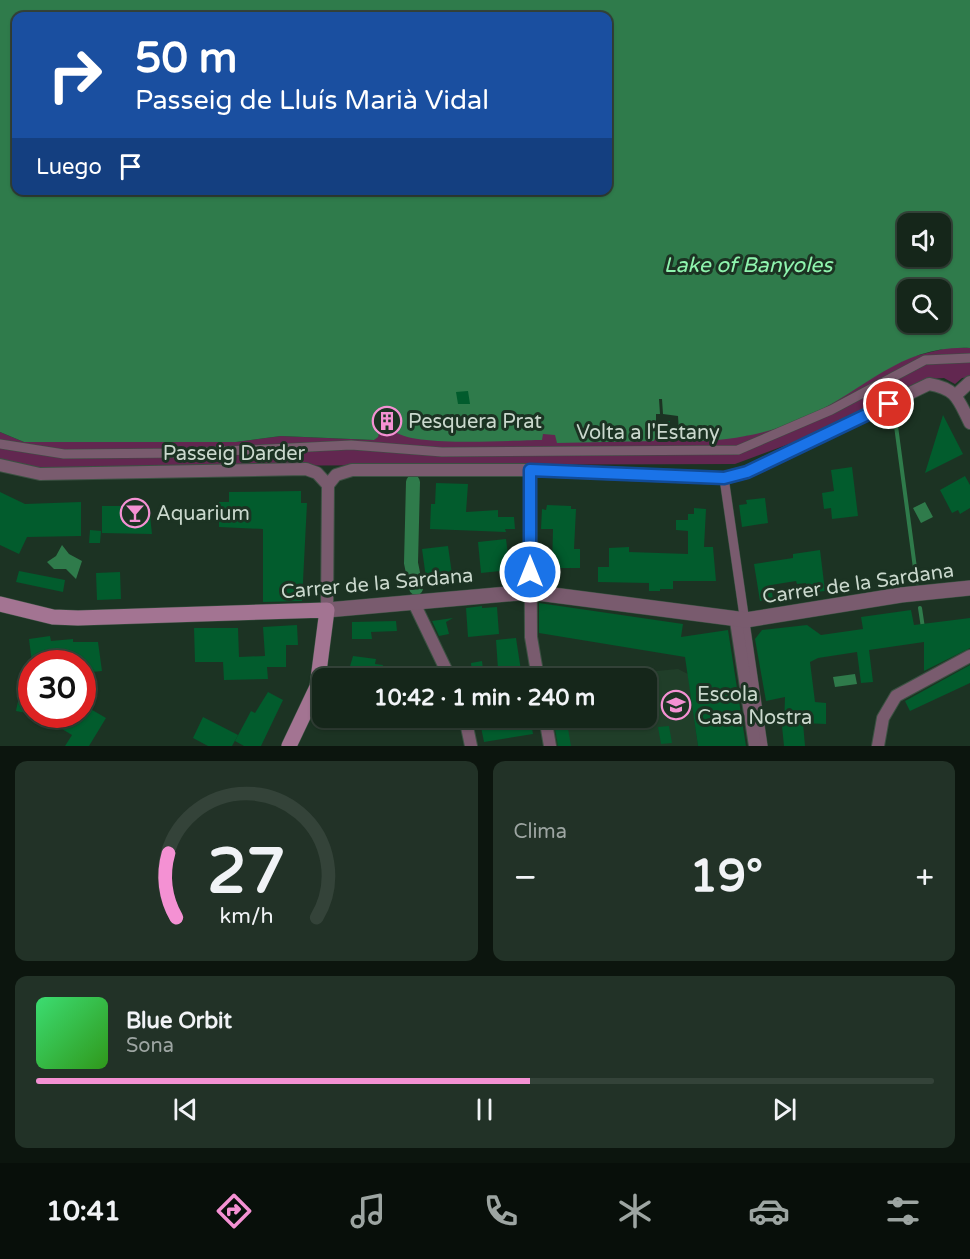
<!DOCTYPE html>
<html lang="es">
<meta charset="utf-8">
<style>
:root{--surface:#15261a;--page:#223227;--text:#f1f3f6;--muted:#9da5a2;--line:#344339;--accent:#f491d3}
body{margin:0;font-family:"Varela Round",sans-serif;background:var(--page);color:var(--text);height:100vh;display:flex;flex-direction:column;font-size:22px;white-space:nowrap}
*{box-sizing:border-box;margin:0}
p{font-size:20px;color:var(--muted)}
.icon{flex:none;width:33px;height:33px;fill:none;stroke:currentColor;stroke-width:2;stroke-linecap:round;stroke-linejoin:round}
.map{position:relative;height:746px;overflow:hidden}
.details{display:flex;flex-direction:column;gap:15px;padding:15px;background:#0c150e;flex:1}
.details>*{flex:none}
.banner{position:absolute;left:12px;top:12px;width:600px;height:183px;border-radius:12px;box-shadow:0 2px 4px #0004,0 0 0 2px var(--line);background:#1a4fa0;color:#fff;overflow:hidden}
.fabs{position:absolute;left:897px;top:213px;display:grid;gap:12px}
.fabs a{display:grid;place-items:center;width:54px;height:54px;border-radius:12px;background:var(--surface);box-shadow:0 2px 4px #0004,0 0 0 2px var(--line);font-size:30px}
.speed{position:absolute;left:18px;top:650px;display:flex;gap:12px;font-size:30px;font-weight:700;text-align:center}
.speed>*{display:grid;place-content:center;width:78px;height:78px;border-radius:50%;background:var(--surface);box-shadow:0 2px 4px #0004,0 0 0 2px var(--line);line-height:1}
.speed .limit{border:9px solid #d22;background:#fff;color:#111}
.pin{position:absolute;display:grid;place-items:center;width:51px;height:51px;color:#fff;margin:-26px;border:3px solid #fff;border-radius:50%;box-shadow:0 2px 6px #0007}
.me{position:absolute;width:66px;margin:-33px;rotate:0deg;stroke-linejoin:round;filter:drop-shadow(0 0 4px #0008)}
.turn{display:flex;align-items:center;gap:21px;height:126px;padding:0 24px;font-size:27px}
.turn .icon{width:78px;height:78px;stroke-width:2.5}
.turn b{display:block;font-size:42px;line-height:51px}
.then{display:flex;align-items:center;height:57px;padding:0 24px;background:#0003;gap:12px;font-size:22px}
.big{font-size:45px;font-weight:800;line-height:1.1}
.details .widget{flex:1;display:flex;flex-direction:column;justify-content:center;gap:9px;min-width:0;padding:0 21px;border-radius:12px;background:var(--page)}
.details .dial{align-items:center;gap:0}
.dial svg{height:156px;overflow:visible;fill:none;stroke:var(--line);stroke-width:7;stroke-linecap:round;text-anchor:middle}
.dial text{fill:var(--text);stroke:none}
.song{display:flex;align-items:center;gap:18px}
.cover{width:72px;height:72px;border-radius:9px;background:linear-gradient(135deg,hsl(140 70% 55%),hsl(110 70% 35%))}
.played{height:6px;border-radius:3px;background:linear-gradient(90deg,var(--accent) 55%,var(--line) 55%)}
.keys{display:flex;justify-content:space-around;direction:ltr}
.heat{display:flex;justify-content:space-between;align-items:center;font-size:33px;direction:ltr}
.details .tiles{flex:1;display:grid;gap:15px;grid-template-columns:1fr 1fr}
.widget:last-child{grid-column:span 2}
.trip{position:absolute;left:312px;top:668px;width:345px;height:60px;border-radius:12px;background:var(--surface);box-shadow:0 2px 4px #0004,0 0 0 2px var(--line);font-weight:800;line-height:60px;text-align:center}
.dock{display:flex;height:96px;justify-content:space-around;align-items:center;background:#080f0a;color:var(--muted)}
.dock .icon{width:42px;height:42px}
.dock .active{color:var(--accent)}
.dock b{font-size:27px;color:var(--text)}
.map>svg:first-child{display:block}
.built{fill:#203e29}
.green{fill:#622750}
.water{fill:#2f7b4b;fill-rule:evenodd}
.pier{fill:#1c3323}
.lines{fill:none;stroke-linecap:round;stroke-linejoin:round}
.stream{stroke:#2f7b4b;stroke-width:4}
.canal{stroke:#2f7b4b;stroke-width:14}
.building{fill:#025c2d}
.pedestrian-casing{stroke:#3b5142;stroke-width:10}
.minor-casing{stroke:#3b5142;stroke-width:14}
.tertiary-casing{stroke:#3b5142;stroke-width:16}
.secondary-casing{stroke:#3b5142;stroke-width:16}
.pedestrian{stroke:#795b6e;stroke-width:9}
.minor{stroke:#795b6e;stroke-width:12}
.tertiary{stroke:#795b6e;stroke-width:15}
.secondary{stroke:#a37492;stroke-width:15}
.route-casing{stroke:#114b97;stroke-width:15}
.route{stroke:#1a73e8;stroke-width:10}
.labels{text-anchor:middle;stroke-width:6;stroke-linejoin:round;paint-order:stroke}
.poi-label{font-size:20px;fill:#cad8cd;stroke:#1c3323;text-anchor:start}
.street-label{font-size:20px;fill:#cad8cd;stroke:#1c3323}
.water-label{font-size:21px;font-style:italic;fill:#8ff5ae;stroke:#1c3323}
</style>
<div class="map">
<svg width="970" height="746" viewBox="0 0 970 746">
<rect width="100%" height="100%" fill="#1c3323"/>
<path class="built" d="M571 669 624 670 625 674 678 669 688 674 698 746H557L553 717H646V678H546L545 672Z"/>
<path class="green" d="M951 347 970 348V377L962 378 955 384 944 378 929 379 797 441 735 464 197 466 43 469 0 460V432L24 442H236L281 436 374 440 379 429 678 432 745 436 811 415 880 371 911 357Z"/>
<path class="water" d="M0 0H970V348C902 345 867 388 811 415 771 434 726 442 681 441L678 432 657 433 654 441 557 443 555 435 543 434 542 440C513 440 409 448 393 430L380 429 378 437 374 440 281 436 236 442H24L0 432ZM16 16H608V190H16ZM908 224H940V256H908ZM908 290H940V322H908Z
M925 502 933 517 921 523 913 508Z
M62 545 69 554 82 561 76 579 66 569H54L47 562 56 556Z
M855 674 857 684 835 687 833 677Z"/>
<path class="pier" d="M659 399H662L663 414 678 416 679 432H670L669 421 656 422V414H660Z"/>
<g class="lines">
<path class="stream" d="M894 411 917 583
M920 608 923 628"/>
<path class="canal" d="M413 482 411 563 416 588"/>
</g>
<path class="building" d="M468 391 470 404H458L456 392Z
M381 413 394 414 393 430 379 429Z
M943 415 963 454 925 473Z
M670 421V432L655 433V422Z
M852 467 858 516 832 519 831 508 824 509 822 493 834 491 831 470Z
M965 476 970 485V508L960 514 958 510 952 513 940 490Z
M436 483 468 484 466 512 498 510V517H514L515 529H505L506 532 430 529 431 504H435Z
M301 491V503H307L302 601 263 602V529L219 527V502H229V492Z
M0 492 25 504 81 502V536L27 537 19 554 0 545Z
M765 498 768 523 742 527 739 505 747 504 746 500Z
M547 505 571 506V509H576L574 549H580V568H552L553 529H541L542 509 546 510Z
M102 506H149L152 534 102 533Z
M694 508 706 509 704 547H713L716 581H673V589H660V591H649V583L598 582V567H609V548L629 547V552L688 554V531L676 530V520H688V514H694Z
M90 530 101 531 100 543H89Z
M506 539 510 570 481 573 478 542Z
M448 546 452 574 426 578 422 549Z
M820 550 825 591 807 593 806 583 797 584 796 581 771 585 773 599 760 601 754 564 793 558V554Z
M19 571 65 580 63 592 16 582Z
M120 572 121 599 97 600 96 573Z
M539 603 683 624 681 637 728 630 746 746H698L685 657 539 633Z
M482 606V608L497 607 499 634 468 637 466 608Z
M911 610 914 625 970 618V648L924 671V642L869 650 873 682 861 683 857 652 818 658 810 662 815 702 826 703V724L803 723 805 746H784L782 726H784L785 697 766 701 755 639 762 630 807 625 821 635 863 629 861 617Z
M453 618 446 622 449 634 439 636 432 621Z
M396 621 397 631 371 632 372 639H352V622Z
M297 625 298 645H286V667H267L268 679 224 680 223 662H195L194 628H238L239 657 265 656 263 627Z
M50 636 51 641 73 639V642H98L102 671 82 673V663H32L29 639Z
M516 638 522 677 505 678 504 668 498 669 496 640Z
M353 656 376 659 375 664 383 665 381 678 348 673Z
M482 661 484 678H472L471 663Z
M970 665V683L910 711 905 701Z
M20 691 32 693V714L16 711Z
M268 692 283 700 261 746H244L235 741 251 711 255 713Z
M82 704 106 718 89 746H65L72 735 37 714H82Z
M203 717 238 735 232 746H208L193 738Z
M479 717H530L533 734 484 742Z
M553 717H566L571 746H558Z
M669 726 672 743 661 744 658 727Z"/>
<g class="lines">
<g class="pedestrian-casing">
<path id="pedestrian" d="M0 444 64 454 185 453 351 445 442 452 738 450 831 410 925 360 970 358
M724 478 763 746"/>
</g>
<g class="minor-casing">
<path id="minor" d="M956 395 970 382
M0 465 40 474 306 469 317 473 328 485
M530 470 531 637 538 678
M328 485 336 475 352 470H530L724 478 747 472 929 384C957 389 958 399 970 423
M413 601 450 678
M327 610 328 485
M736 621 755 746
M465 717 471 746
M545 717 550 746
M878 746 883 718 896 696 970 656"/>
</g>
<g class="tertiary-casing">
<path id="tertiary" d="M327 610 530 592 746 620 901 595 970 588"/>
</g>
<g class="secondary-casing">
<path id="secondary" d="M0 604 53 617 78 618 327 610 317 687 289 746"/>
</g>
<use href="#pedestrian" class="pedestrian"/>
<use href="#minor" class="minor"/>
<use href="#tertiary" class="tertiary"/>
<use href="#secondary" class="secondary"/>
</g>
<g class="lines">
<g class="route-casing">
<path id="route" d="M530 572V470L724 478 747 472 889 404"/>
</g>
<use href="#route" class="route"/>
</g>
<defs>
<g id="building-ring" transform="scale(1.5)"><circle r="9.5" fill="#1c3323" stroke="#f491d3" stroke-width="1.5"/><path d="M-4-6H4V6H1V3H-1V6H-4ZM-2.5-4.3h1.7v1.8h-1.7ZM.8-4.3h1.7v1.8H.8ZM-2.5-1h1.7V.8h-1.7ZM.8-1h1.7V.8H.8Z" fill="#f491d3"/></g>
<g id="bar-ring" transform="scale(1.5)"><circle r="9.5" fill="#1c3323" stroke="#f491d3" stroke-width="1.5"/><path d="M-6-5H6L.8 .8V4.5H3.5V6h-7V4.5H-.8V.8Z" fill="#f491d3"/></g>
<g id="school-ring" transform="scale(1.5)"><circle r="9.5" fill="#1c3323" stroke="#f491d3" stroke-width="1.5"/><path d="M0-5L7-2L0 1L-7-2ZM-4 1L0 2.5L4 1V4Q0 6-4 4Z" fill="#f491d3"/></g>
</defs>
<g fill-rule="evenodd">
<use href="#building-ring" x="387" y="421"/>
<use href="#bar-ring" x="135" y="513"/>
<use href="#school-ring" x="676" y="705"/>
</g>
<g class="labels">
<g class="poi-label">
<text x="408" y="428">Pesquera Prat</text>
<text x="156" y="520">Aquarium</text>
<text x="697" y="701">Escola<tspan x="697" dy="23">Casa Nostra</tspan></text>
</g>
<g class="street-label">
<text x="648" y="439">Volta a l'Estany</text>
<text x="234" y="460">Passeig Darder</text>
<text transform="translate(377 583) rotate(-5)" y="7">Carrer de la Sardana</text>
<text transform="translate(858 583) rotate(-8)" y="7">Carrer de la Sardana</text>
</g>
<g class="water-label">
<text x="748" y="272">Lake of Banyoles</text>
</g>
</g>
</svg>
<div class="fabs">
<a><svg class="icon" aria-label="sound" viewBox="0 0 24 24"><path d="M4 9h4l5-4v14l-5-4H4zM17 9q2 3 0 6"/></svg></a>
<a><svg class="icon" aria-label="search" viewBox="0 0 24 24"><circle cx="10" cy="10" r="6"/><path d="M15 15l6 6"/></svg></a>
</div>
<div class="speed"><div class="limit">30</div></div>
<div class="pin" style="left:889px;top:404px;background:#d93025"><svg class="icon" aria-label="arrive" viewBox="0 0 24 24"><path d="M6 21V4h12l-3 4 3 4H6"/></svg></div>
<svg class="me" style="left:530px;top:572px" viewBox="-20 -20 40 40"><circle r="17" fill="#1a73e8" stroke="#fff" stroke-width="3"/><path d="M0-11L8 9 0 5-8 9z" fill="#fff"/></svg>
<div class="trip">10:42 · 1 min · 240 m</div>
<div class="banner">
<div class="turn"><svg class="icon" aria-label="right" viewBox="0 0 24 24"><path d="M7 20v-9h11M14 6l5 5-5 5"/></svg><div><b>50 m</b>Passeig de Lluís Marià Vidal</div></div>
<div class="then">Luego<svg class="icon" aria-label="arrive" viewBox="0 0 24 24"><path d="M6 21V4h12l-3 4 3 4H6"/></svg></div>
</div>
</div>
<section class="details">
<div class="tiles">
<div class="widget dial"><svg viewBox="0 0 100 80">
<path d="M14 69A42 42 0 1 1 86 69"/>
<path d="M14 69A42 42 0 0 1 10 36" stroke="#f491d3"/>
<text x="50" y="56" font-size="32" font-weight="700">27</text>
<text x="50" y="72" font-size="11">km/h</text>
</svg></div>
<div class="widget"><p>Clima</p>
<div class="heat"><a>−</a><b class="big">19°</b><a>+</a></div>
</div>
<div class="widget">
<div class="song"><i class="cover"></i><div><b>Blue Orbit</b><p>Sona</p></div></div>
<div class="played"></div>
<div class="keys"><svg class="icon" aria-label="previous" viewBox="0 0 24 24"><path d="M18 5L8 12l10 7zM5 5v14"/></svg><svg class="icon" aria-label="pause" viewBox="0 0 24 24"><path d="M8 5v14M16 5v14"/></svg><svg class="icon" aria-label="next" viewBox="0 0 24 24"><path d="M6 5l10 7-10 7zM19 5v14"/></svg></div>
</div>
</div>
</section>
<nav class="dock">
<b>10:41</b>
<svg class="icon active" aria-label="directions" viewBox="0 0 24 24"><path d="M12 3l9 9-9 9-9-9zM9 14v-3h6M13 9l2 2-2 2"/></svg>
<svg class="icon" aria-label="music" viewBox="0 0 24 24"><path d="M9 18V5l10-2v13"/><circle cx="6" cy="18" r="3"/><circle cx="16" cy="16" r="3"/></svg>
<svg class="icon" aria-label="phone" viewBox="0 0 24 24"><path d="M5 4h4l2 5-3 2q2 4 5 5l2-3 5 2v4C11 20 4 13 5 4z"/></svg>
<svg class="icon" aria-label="climate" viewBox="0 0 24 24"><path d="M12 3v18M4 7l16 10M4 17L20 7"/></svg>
<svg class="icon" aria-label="car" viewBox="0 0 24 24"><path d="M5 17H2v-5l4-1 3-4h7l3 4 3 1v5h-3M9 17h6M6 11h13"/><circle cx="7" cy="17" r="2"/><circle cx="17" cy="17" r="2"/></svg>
<svg class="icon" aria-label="filters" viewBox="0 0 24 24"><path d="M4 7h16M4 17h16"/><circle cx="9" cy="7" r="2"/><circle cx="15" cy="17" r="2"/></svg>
</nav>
